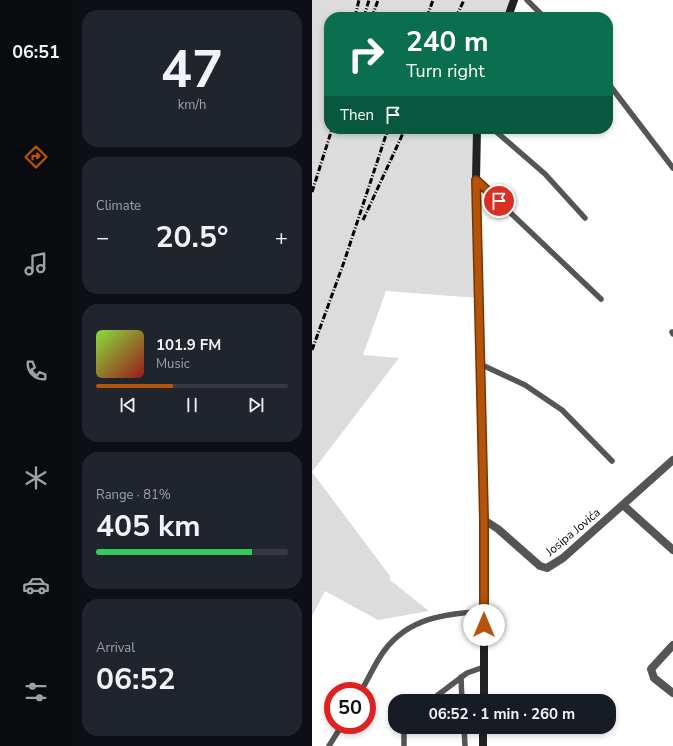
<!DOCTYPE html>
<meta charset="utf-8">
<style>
:root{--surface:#171b24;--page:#20242c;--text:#f1f3f6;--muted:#9ea1a6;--line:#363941;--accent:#b45309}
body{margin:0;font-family:"Nunito Sans",sans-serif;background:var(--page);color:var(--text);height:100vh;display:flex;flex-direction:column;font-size:15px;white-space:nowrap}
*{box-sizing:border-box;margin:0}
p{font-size:13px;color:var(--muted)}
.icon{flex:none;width:22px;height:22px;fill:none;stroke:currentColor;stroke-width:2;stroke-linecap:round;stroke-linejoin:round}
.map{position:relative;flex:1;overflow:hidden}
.sheet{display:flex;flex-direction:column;gap:10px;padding:10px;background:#0d0f14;width:240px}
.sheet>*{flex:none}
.banner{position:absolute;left:12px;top:12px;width:289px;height:122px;border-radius:16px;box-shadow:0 2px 6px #0003;background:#0b6e4f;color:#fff;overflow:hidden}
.speed{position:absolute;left:12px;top:682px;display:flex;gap:8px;font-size:20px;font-weight:700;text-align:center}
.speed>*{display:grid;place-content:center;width:52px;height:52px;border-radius:50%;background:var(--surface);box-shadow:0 2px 6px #0003;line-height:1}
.speed .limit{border:6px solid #d22;background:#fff;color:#111}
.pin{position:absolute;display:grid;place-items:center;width:34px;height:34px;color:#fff;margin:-17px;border:2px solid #fff;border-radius:50%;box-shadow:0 1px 4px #0007}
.me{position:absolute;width:44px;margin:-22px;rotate:0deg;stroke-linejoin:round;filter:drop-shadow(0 0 3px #0008)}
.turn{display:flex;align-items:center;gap:14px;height:84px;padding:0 16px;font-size:18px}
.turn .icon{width:52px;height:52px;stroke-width:2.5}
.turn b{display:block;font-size:28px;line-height:34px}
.then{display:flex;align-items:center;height:38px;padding:0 16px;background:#0003;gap:8px;font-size:15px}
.big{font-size:30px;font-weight:700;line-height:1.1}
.sheet .widget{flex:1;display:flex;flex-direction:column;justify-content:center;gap:6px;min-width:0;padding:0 14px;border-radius:16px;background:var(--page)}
.sheet .dial{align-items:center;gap:0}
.dial b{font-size:52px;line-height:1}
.song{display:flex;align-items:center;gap:12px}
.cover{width:48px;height:48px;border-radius:6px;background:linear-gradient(135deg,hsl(90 70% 55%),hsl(0 70% 35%))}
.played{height:4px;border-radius:2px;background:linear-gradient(90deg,var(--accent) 40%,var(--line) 40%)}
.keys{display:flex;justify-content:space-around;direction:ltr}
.heat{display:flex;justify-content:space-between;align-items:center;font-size:22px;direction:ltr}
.charge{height:6px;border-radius:3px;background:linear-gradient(90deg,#34c759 81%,var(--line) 0)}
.trip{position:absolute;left:76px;top:694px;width:228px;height:40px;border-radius:16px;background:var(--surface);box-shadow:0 2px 6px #0003;font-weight:700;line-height:40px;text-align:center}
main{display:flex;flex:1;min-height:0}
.tab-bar{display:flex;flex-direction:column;width:72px;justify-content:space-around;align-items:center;background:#090b0e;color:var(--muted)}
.tab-bar .icon{width:28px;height:28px}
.tab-bar .selected{color:var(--accent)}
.tab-bar b{font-size:18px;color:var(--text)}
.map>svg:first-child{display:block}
.green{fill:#dcdcdc}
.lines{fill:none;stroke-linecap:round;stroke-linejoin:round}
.lane{stroke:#555;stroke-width:5.5}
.street{stroke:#555;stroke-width:8}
.secondary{stroke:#222;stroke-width:8}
.rail{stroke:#000;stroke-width:3;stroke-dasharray:6 2 1 2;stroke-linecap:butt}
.route-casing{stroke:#753606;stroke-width:10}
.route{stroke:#b45309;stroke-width:7}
.labels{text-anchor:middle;stroke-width:3.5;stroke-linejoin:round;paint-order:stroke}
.street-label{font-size:12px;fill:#000;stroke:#fff}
</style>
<main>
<nav class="tab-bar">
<b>06:51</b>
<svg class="icon selected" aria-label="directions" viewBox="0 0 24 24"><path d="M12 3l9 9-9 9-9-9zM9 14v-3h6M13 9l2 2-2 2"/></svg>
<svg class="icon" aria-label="music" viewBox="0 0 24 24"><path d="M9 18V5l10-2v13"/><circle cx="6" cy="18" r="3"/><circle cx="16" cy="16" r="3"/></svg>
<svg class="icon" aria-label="phone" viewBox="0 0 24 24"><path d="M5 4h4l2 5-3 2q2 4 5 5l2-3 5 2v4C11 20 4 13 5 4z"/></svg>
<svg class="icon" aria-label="climate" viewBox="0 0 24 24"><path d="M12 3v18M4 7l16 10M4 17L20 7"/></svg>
<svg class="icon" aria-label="car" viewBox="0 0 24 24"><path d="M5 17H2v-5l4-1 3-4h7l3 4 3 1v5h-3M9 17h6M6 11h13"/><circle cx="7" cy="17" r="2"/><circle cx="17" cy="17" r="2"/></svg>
<svg class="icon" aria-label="filters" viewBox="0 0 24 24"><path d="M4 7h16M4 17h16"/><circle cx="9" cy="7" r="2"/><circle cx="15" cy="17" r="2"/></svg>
</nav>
<section class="sheet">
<div class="widget dial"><b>47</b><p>km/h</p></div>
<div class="widget"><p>Climate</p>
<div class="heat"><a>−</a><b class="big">20.5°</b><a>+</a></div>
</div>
<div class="widget">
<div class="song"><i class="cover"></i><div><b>101.9 FM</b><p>Music</p></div></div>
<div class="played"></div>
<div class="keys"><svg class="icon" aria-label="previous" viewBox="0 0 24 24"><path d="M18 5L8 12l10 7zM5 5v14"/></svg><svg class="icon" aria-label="pause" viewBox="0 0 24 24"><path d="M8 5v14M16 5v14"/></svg><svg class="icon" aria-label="next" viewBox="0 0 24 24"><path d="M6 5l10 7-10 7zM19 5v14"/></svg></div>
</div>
<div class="widget"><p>Range · 81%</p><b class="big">405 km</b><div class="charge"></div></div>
<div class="widget"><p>Arrival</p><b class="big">06:52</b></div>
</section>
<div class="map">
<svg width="361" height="746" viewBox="0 0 361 746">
<rect width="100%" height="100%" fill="#fff"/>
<path class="green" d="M0 0H202L196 17H17V129H165L167 298 74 291 51 355 87 358 0 472 78 576V580L117 611 66 620 13 591 0 616Z"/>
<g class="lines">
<path class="lane" d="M215 0 232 17
M296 83 361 168
M181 129 233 174 273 218
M164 180 289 299
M360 332 361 334
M168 364 213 385 250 410 300 461
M149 677 150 701
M49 691C57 678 63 663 72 651 97 617 134 614 172 611
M118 701 155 673 172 667
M152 727 153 746
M17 746 30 725
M92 746V727"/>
<path class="street" d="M311 505 361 550
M172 520 186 529 228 566 235 568 251 558 361 460
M361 645 339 669 342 678 361 693"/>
<path class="secondary" d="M196 17 202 0
M165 129 164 180 172 520V701
M171 746V727"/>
<path class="rail" d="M43 17 47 0
M52 17 57 0
M60 17 66 0
M115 17 121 0
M144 17 152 0
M0 192 20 129
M51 220 93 129
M0 350 32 262 76 129"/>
</g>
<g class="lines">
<g class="route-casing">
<path id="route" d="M172 625V520L164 180 187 201"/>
</g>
<use href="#route" class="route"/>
</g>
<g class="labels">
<g class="street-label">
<text transform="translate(261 532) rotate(-40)" y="4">Josipa Jovića</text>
</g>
</g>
</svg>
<div class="speed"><div class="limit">50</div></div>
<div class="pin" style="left:187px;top:201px;background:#d93025"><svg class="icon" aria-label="arrive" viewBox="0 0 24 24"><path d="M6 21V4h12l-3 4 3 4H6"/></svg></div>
<svg class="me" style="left:172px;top:625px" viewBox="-20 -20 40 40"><circle r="19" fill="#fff"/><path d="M0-13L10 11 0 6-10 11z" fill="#b45309"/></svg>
<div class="trip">06:52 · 1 min · 260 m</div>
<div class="banner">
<div class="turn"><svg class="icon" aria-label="right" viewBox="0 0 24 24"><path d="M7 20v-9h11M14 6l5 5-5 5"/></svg><div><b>240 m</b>Turn right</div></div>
<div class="then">Then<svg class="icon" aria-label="arrive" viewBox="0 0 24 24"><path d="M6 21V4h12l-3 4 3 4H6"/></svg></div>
</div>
</div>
</main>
